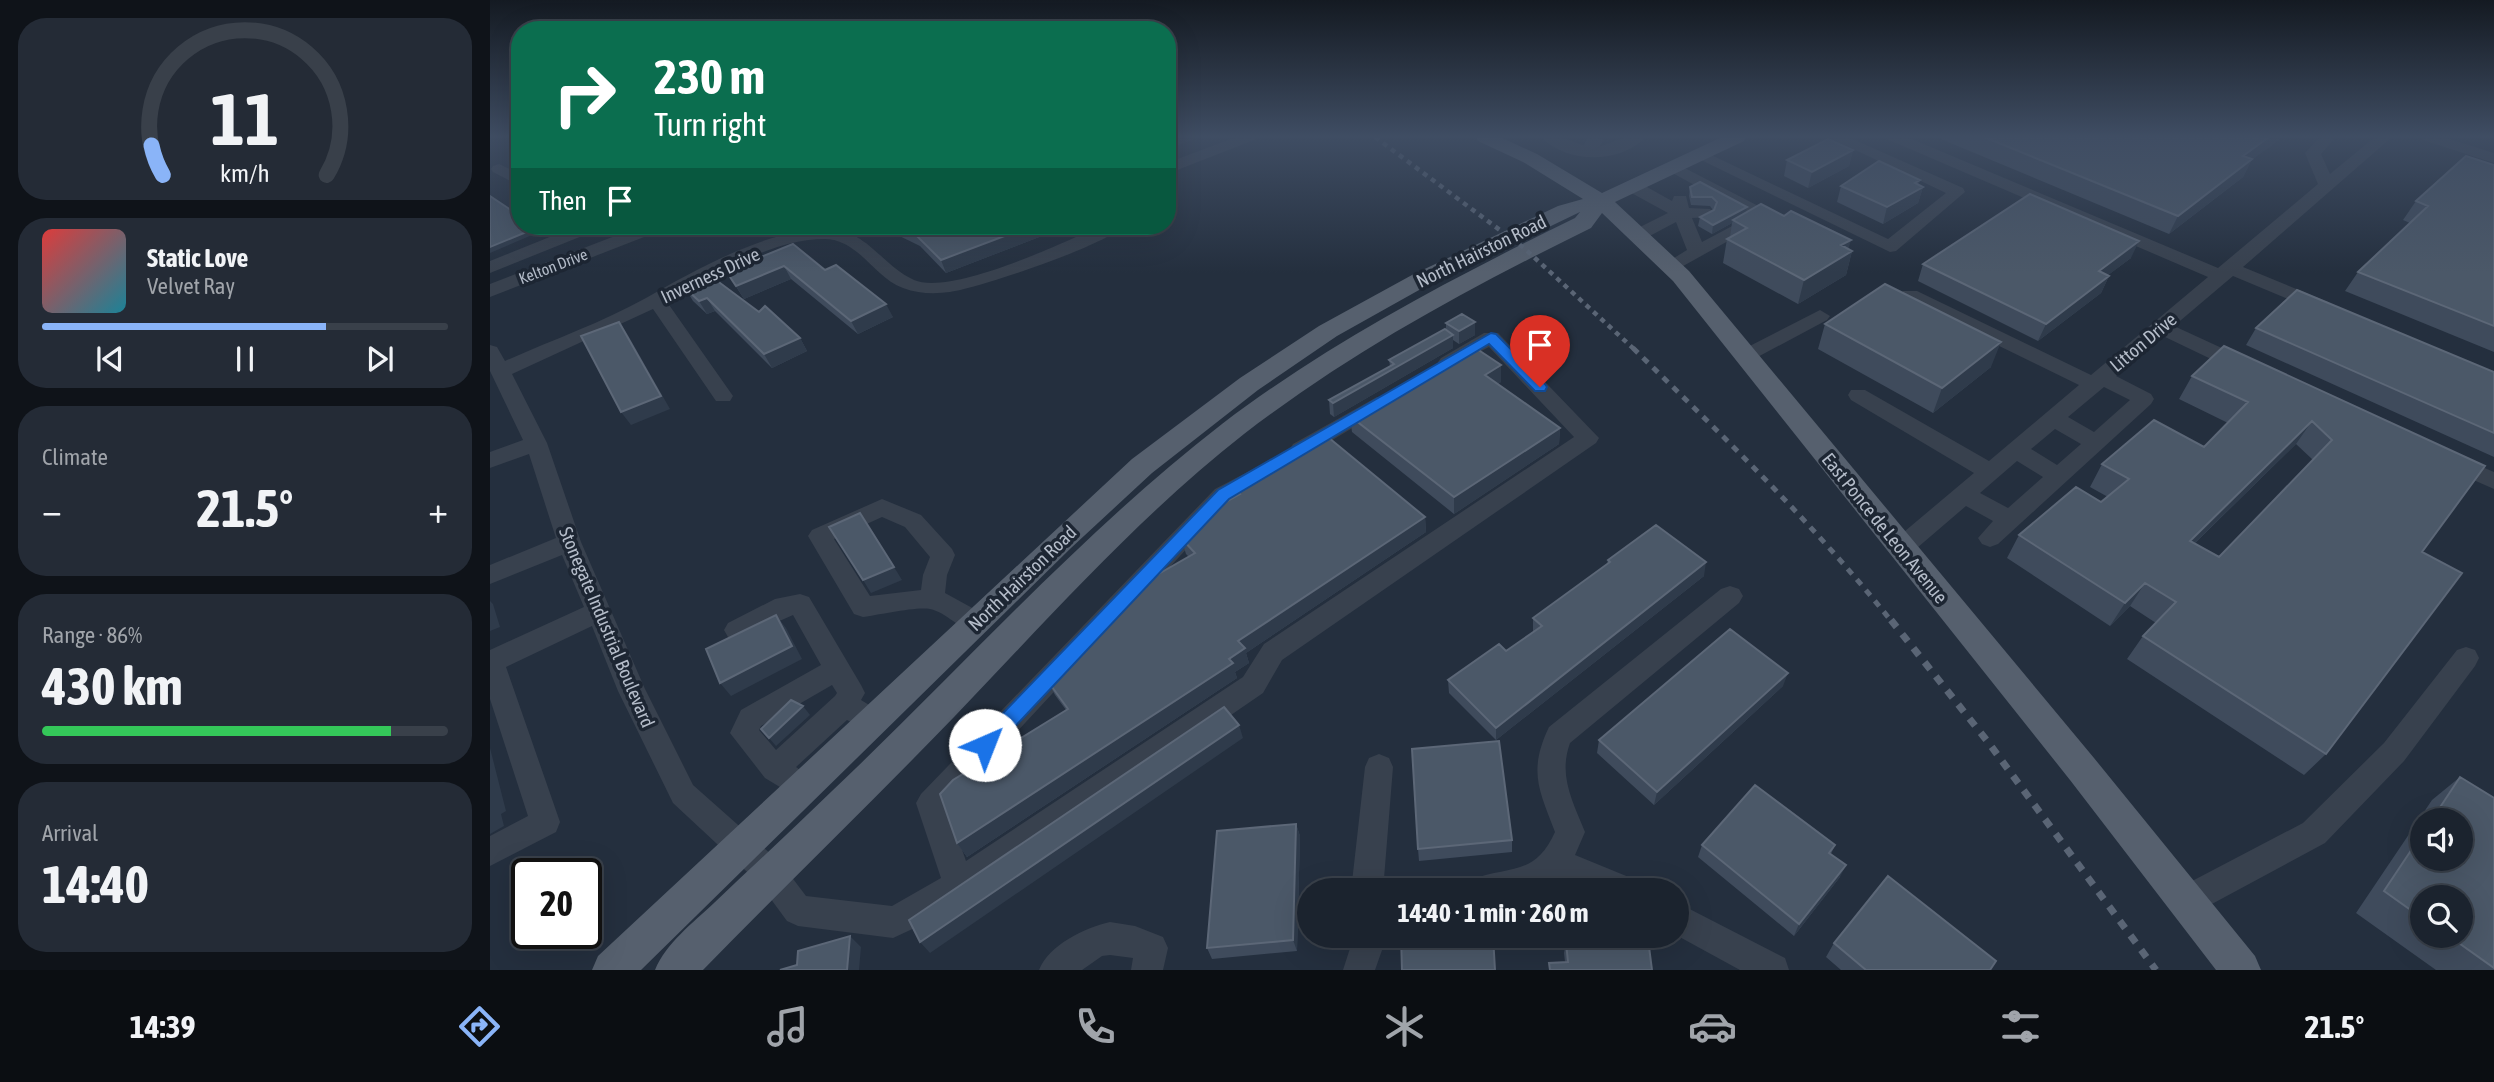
<!DOCTYPE html>
<meta charset="utf-8">
<style>
:root{--surface:#1b232e;--page:#242b36;--text:#f1f3f6;--muted:#a0a4aa;--line:#39404a;--accent:#8ab4f8}
body{margin:0;font-family:"Asap Condensed",sans-serif;background:var(--page);color:var(--text);height:100vh;display:flex;flex-direction:column;font-size:26px;white-space:nowrap}
*{box-sizing:border-box;margin:0}
p{font-size:23px;color:var(--muted)}
.icon{flex:none;width:38px;height:38px;fill:none;stroke:currentColor;stroke-width:2;stroke-linecap:round;stroke-linejoin:round}
.map{position:relative;flex:1;overflow:hidden}
.side{display:flex;flex-direction:column;gap:18px;padding:18px;background:#0f1319;width:490px}
.side>*{flex:none}
.banner{position:absolute;left:21px;top:21px;width:665px;height:214px;border-radius:28px;box-shadow:0 7px 28px #0002,0 0 0 2px var(--line);background:#0b6e4f;color:#fff;overflow:hidden}
.buttons{position:absolute;left:1920px;top:808px;display:grid;gap:14px}
.buttons a{display:grid;place-items:center;width:63px;height:63px;border-radius:50%;background:var(--surface);box-shadow:0 7px 28px #0002,0 0 0 2px var(--line);font-size:35px}
.speed{position:absolute;left:21px;top:858px;display:flex;gap:14px;font-size:35px;font-weight:700;text-align:center}
.speed>*{display:grid;place-content:center;width:91px;height:91px;border-radius:50%;background:var(--surface);box-shadow:0 7px 28px #0002,0 0 0 2px var(--line);line-height:1}
.speed .limit{border:4px solid #111;border-radius:10px;background:#fff;color:#111}
.pin{position:absolute;display:grid;place-items:center;width:60px;height:60px;color:#fff;margin:-72px -30px;border-radius:50% 50% 50% 0;rotate:-45deg;box-shadow:0 0 7px #0007}
.pin .icon{rotate:45deg}
.me{position:absolute;width:77px;margin:-38px;rotate:44deg;stroke-linejoin:round;filter:drop-shadow(0 0 5px #0008)}
.turn{display:flex;align-items:center;gap:24px;height:147px;padding:0 28px;font-size:32px}
.turn .icon{width:91px;height:91px;stroke-width:2.5}
.turn b{display:block;font-size:49px;line-height:60px}
.then{display:flex;align-items:center;height:66px;padding:0 28px;background:#0003;gap:14px;font-size:26px}
.big{font-size:52px;font-weight:700;line-height:1.1}
.side .widget{flex:1;display:flex;flex-direction:column;justify-content:center;gap:10px;min-width:0;padding:0 24px;border-radius:28px;background:var(--page)}
.side .dial{align-items:center;gap:0}
.dial svg{height:182px;overflow:visible;fill:none;stroke:var(--line);stroke-width:7;stroke-linecap:round;text-anchor:middle}
.dial text{fill:var(--text);stroke:none}
.song{display:flex;align-items:center;gap:21px}
.cover{width:84px;height:84px;border-radius:10px;background:linear-gradient(135deg,hsl(0 70% 55%),hsl(190 70% 35%))}
.played{height:7px;border-radius:4px;background:linear-gradient(90deg,var(--accent) 70%,var(--line) 70%)}
.keys{display:flex;justify-content:space-around;direction:ltr}
.heat{display:flex;justify-content:space-between;align-items:center;font-size:38px;direction:ltr}
.charge{height:10px;border-radius:5px;background:linear-gradient(90deg,#34c759 86%,var(--line) 0)}
.trip{position:absolute;left:807px;top:878px;width:392px;height:70px;border-radius:35px;background:var(--surface);box-shadow:0 7px 28px #0002,0 0 0 2px var(--line);font-weight:700;line-height:70px;text-align:center}
.tab-bar{display:flex;height:112px;justify-content:space-around;align-items:center;background:#0b0e12;color:var(--muted)}
.tab-bar .icon{width:49px;height:49px}
.tab-bar .on{color:var(--accent)}
.tab-bar b{font-size:32px;color:var(--text)}
main{display:flex;flex:1;min-height:0}
.map>svg:first-child{display:block}
.lines{fill:none;stroke-linecap:round;stroke-linejoin:round}
.minor-tunnel{stroke:#3a4453;stroke-width:18;stroke-dasharray:18 9;stroke-linecap:butt}
.minor{fill:#38414e;fill-rule:evenodd}
.major{fill:#56606e;fill-rule:evenodd}
.rail-far2{stroke:#5a6575;stroke-width:4.5;stroke-dasharray:5 5;stroke-linecap:butt}
.rail-far1{stroke:#5a6575;stroke-width:5;stroke-dasharray:7 7;stroke-linecap:butt}
.rail{stroke:#5a6575;stroke-width:7;stroke-dasharray:9 9;stroke-linecap:butt}
.wall{fill:#3f4b5c;fill-rule:evenodd}
.shaded-wall{fill:#2f3b4b}
.building{fill:#4b5868;stroke:#5c6777;stroke-width:2;fill-rule:evenodd}
.route{fill:#1a73e8;stroke:#114b97;stroke-width:2}
.labels{text-anchor:middle;stroke-width:7;stroke-linejoin:round;paint-order:stroke}
.far-street-label{font-size:16px;fill:#b4bcc9;stroke:#1d2633}
.street-label{font-size:19px;fill:#b4bcc9;stroke:#1d2633}
</style>
<main>
<section class="side">
<div class="widget dial"><svg viewBox="0 0 100 80">
<path d="M14 69A42 42 0 1 1 86 69"/>
<path d="M14 69A42 42 0 0 1 9 56" stroke="#8ab4f8"/>
<text x="50" y="56" font-size="32" font-weight="700">11</text>
<text x="50" y="72" font-size="11">km/h</text>
</svg></div>
<div class="widget">
<div class="song"><i class="cover"></i><div><b>Static Love</b><p>Velvet Ray</p></div></div>
<div class="played"></div>
<div class="keys"><svg class="icon" aria-label="previous" viewBox="0 0 24 24"><path d="M18 5L8 12l10 7zM5 5v14"/></svg><svg class="icon" aria-label="pause" viewBox="0 0 24 24"><path d="M8 5v14M16 5v14"/></svg><svg class="icon" aria-label="next" viewBox="0 0 24 24"><path d="M6 5l10 7-10 7zM19 5v14"/></svg></div>
</div>
<div class="widget"><p>Climate</p>
<div class="heat"><a>−</a><b class="big">21.5°</b><a>+</a></div>
</div>
<div class="widget"><p>Range · 86%</p><b class="big">430 km</b><div class="charge"></div></div>
<div class="widget"><p>Arrival</p><b class="big">14:40</b></div>
</section>
<div class="map">
<svg width="2004" height="970" viewBox="0 0 2004 970">
<rect width="100%" height="100%" fill="#242f3e"/>
<g class="lines">
<path class="minor-tunnel" d="M1096 141 1109 148"/>
<path class="minor" d="M746 137H767L764 140 677 174V163Z
M1051 137H1071L1103 149 1136 137H1156C1130 164 1077 164 1051 137Z
M1338 137H1358L1473 188 1475 192 1406 251 1400 252 1201 155 1209 150 1215 152 1398 239 1456 193Z
M1396 137H1417L1728 268 1828 184 1815 153 1830 137H1846L1831 154 1840 174 1885 137H1902L1753 267 1838 302 1841 306 1838 310H1824L1743 276 1684 326 1760 361 1763 366 1760 371H1746L1673 336 1626 376 1661 394 1664 399 1661 404 1508 544 1500 547 1492 544 1488 538 1503 521 1476 506 1420 554 1411 557 1402 554 1399 548 1402 542 1484 473 1361 400 1358 395 1361 390H1375L1499 461 1589 385 1413 299 1411 295 1413 291H1427L1601 375 1718 277 1399 140ZM1614 387 1640 400 1604 432 1578 417ZM1565 429 1591 444 1567 465 1541 449ZM1527 461 1553 477 1518 508 1490 493Z
M1930 137H1953L2004 153V163L1933 140Z
M1183 162 1280 212 1283 216 1186 270H1174L1171 266 1197 250 1186 222 1154 239H1142L1139 235 1142 231 1178 213 1136 190 1134 186 1136 182H1148L1182 201 1184 196H1196L1199 208 1220 209 1223 213 1220 217 1202 218 1212 242 1261 216 1177 170 1175 167Z
M9 164 30 174V186L3 172 1 169 3 166Z
M87 226H110L107 230 0 273V261Z
M151 226H175L172 230 0 297V284Z
M610 226H633C617 245 489 288 460 292 445 294 429 294 413 288 383 277 369 239 334 239 279 239 224 277 177 302L243 396 240 401H226L163 309 22 374 57 443 91 542 155 689 203 785 291 863 316 896 402 906 451 878 426 803 431 794 725 489 769 466 777 468 780 474 777 480 741 501 457 807 476 861 753 677 774 644 1084 437 999 347 958 368 951 366 948 362 951 358 994 333H1008L1109 438 1106 443 792 660 773 693 444 919 403 938 308 926 297 921 269 883 183 803 128 691 102 626 16 667 70 822 66 832 0 866V836L38 816 0 699V650L94 607 72 555 0 584V565L66 538 39 454 0 468V452L33 440 0 371V345L7 347 15 361C62 340 111 323 156 298 205 270 276 230 333 229 378 228 389 264 424 280 461 296 573 243 610 226Z
M1330 310 1340 316 1337 320 1262 360H1248L1245 356 1248 352Z
M887 397 894 399 898 404 894 409 819 454 811 457 803 454 800 449 803 444Z
M1962 454 2004 472V489L1954 467 1951 462 1954 457Z
M392 499 431 515 462 549 465 555 457 575 455 593 495 615 499 622 495 629C473 637 460 613 440 609 428 606 387 615 373 617L364 614 318 536 322 530ZM392 517 415 527 440 557 433 575 431 590 380 596 344 539Z
M1240 586 1249 589 1253 596 1249 603 1080 743C1068 776 1083 802 1095 832L1085 855 1146 880 1150 891H1099L1069 878 1051 891H977L981 880C1019 865 1045 877 1065 832 1049 790 1038 771 1059 727L1231 589Z
M310 594 319 597 371 685 375 693 371 700 394 714 398 722 394 730 384 734 357 720 306 767 323 779 328 788 323 797 313 801 275 778 240 733 251 710 331 665 303 615 247 640 238 637 234 630 238 623 285 599ZM342 685 347 693 345 696 286 750 269 730 271 726Z
M1976 647 1985 650 1989 658 1985 666 1914 761 1835 843 1707 912 1696 916 1685 912 1680 901 1685 890 1813 823 1894 743 1967 650Z
M889 754 899 758 903 767 893 891H861L875 767 879 758Z
M1186 902 1295 958 1299 970H1250L1186 935Z
M620 922 645 926 673 937 678 948 673 970H641L643 958 620 955 612 956 592 970H549C559 945 594 928 620 922Z
M864 936H897L885 970H853Z"/>
<path class="major" d="M986 137H1010L1047 154 1112 193 1232 137H1256L1254 141 1125 202 1199 271 1604 758 1765 956 1771 970H1726L1580 780 1183 281 1112 213 1101 228C979 288 862 351 754 434 648 517 558 619 465 716 382 802 296 885 213 970H165C176 943 203 923 224 903 263 866 303 829 342 791 471 669 591 533 732 424 841 341 963 278 1085 218L1090 212 938 285 847 336 768 390 662 473 581 548 151 970H102L108 956 642 459 750 378 829 326 922 275 1068 206 1093 199 1033 162 988 141Z"/>
<path class="rail-far2" d="M885 137 1034 248 1145 350"/>
<path class="rail-far1" d="M1143 348C1232 435 1324 524 1402 622"/>
<path class="rail" d="M1401 620 1498 742 1666 970"/>
</g>
<path class="wall" d="M1446 137H1793L1762 159 1753 177 1679 234Z
M1363 150 1359 166 1318 188 1294 176 1297 160Z
M2004 165V352L1855 291 1868 272 1920 223 1913 220 1926 201Z
M1429 185 1433 187 1428 203 1393 224 1347 202 1351 186Z
M1200 187 1256 213 1362 251 1356 275 1308 304 1233 263 1237 239 1240 237 1242 223 1222 234 1208 226 1210 217 1223 210 1220 206 1201 205 1199 196Z
M389 226H465L478 232 495 226H559L562 232 456 273 430 246Z
M303 244 335 270 403 317 368 334 301 279 254 299 236 271Z
M1641 258 1618 275 1619 276 1611 293 1548 341 1428 281 1433 264Z
M195 288 269 312 310 338 317 351 282 368 225 311 217 314 203 301Z
M956 323 985 335 969 344 963 340V348L844 417 840 414 839 400 900 366 899 360 956 330Z
M1335 324 1501 367 1443 413 1328 349Z
M1766 328 2004 372V457L1756 345Z
M1702 376 1995 466 1932 552 1836 754 1814 775 1637 659 1653 636 1666 623 1640 606 1620 626 1517 558 1529 535 1611 502 1618 497 1600 487 1612 464 1714 447 1738 423 1689 399ZM1806 444 1823 460 1729 557 1705 543Z
M1011 382 1008 384 1070 428 1069 444 964 514 862 432 860 416Z
M742 486 935 517 936 532 756 653 759 663 745 672 747 678 477 857 467 843 576 710 565 695 557 680 579 663 577 659 595 644 617 620 616 618 636 601 635 598 699 557 696 554 691 538 745 497Z
M1118 560 1214 576 1006 740 959 693 958 680 1016 651 1043 632V618L1117 564Z
M1293 686 1164 805 1107 753 1109 740Z
M1970 777 2004 798V970H1946L1866 913 1942 800ZM1932 821H1970L1932 859ZM1932 898 1970 936H1932Z
M806 824 810 836 807 951 722 959 717 948Z
M1022 840V852L929 861 928 849Z
M1212 845H1345L1341 854 1350 877 1304 936 1208 857Z
M1076 942 1162 970H1059V963L1075 962 1074 953Z
M1344 943 1500 970H1351L1336 957Z"/>
<path class="shaded-wall" d="M680 137H711L677 149V138Z
M1779 137H1793L1743 174 1753 156Z
M1363 150 1359 166 1318 188 1322 172Z
M1762 159 1753 177 1679 234 1688 216Z
M1430 180 1427 190 1433 187 1428 203 1393 224 1397 207 1425 183Z
M1257 207 1255 216 1243 220 1242 223 1222 234 1223 225Z
M541 226H559L562 232 456 273 451 260Z
M46 228 49 232 0 253V247Z
M1361 240 1357 254 1362 251 1356 275 1308 304 1314 280 1351 245Z
M1649 241 1641 258 1601 288 1609 271Z
M294 266 301 279 254 299 246 286Z
M1619 276 1611 293 1548 341 1556 324Z
M217 298 225 311 217 314 209 301Z
M396 304 403 317 368 334 361 321Z
M129 322 138 335 180 409 141 425 131 412Z
M985 322V335L969 344V331Z
M963 335V348L844 417 843 403Z
M310 338 317 351 282 368 274 354Z
M1511 342 1501 367 1443 413 1452 388Z
M1011 365V382L996 391 995 375Z
M1822 421 1806 444 1684 563 1700 541Z
M1070 428 1069 444 964 514V497Z
M935 517 936 532 756 653 759 663 745 672 747 678 477 857 467 843 739 659 748 641Z
M1216 562 1214 576 1006 740V728Z
M404 567 412 580 381 593 373 580Z
M1655 583 1640 606 1620 626 1635 603Z
M0 601 3 604 10 627 0 631Z
M286 615 296 628 312 659 241 696 230 683Z
M1298 673 1293 686 1164 805 1167 792Z
M313 706 320 715 286 746 279 738Z
M749 725 753 738 440 953 430 942Z
M0 748 16 811 11 814 14 826 0 834Z
M806 824 810 836 807 951 803 940Z
M1356 865 1350 877 1304 936 1309 924Z
M360 936 371 947 369 970H357Z"/>
<path class="building" d="M1494 137H1779L1753 156 1762 159 1688 216Z
M1338 139 1363 150 1322 172 1297 160Z
M1976 156 2004 165V326L1868 272 1938 206 1926 201Z
M1389 161 1430 180 1425 183 1433 187 1397 207 1351 186Z
M1210 182 1257 207 1223 225 1210 217 1224 210 1227 202 1222 197H1202L1200 187Z
M1540 194 1649 241 1609 271 1619 276 1556 324 1433 264Z
M0 196 30 216V226H43L46 228 0 247Z
M1271 204 1294 216 1301 211 1361 240 1351 245 1362 251 1314 280 1237 239 1257 228 1243 220Z
M410 226H465L478 232 495 226H541L451 260 424 233Z
M303 244 335 270 346 265 396 304 361 321 294 266 246 286 236 271Z
M222 277 269 312 275 306 310 338 274 354 217 298 209 301 195 288Z
M1395 284 1511 342 1452 388 1335 324Z
M1807 290 2004 372V433L1766 328Z
M972 314 985 322 969 331 956 323Z
M129 322 171 396 131 412 91 336Z
M955 329 963 335 843 403 839 400 904 364 899 360Z
M981 345 1011 365 995 375 1070 428 964 497 860 416Z
M1734 346 1995 466 1932 552 1972 573 1836 754 1653 636 1686 602 1655 583 1635 603 1529 535 1586 487 1611 502 1639 479 1612 464 1664 420 1714 447 1758 402 1702 376ZM1822 421 1842 440 1729 557 1700 541Z
M833 433 935 517 748 641 755 648 739 659 743 663 467 843 450 794 463 780 578 709 557 680 580 663 577 659 595 643 594 642 609 625 618 620 616 618 626 608 637 601 635 598 644 588 705 553 691 538 714 514 750 494 742 486Z
M370 513 404 567 373 580 339 527Z
M1166 525 1216 562 1006 728 958 680 1009 644 1016 651 1052 626 1043 618 1120 562 1118 560Z
M286 615 302 646 230 683 216 649Z
M1240 629 1298 673 1167 792 1109 740Z
M301 700 313 706 279 738 271 729Z
M734 707 749 725 430 942 419 920Z
M1009 741 1022 840 928 849 922 749Z
M1970 777 2004 798V968L1959 936H1970V898H1932V918L1894 891 1932 834V859H1970V821H1941Z
M1265 785 1345 845 1339 853 1356 865 1309 924 1212 845Z
M806 824 803 940 717 948 727 831Z
M1398 876 1506 961 1500 970H1376L1344 943Z
M360 936 357 970H290L307 965 308 951Z
M911 936H1003L1005 970H912Z
M1158 939 1162 970H1060L1059 963 1078 962 1076 942Z"/>
<linearGradient id="sky" x2="0" y2="1"><stop stop-color="#141a22"/><stop offset="0.5" stop-color="#3f4d63"/><stop offset="1" stop-color="#3f4d63" stop-opacity="0"/></linearGradient>
<rect width="2004" height="273" fill="url(#sky)"/>
<path class="route" d="M1001 333 1006 334 1055 384 1057 387 1055 391H1045L999 344 739 499 502 751 495 754 488 751 486 745 488 739 728 490Z"/>
<g class="labels">
<g class="far-street-label">
<text transform="translate(63 266) rotate(-21)" y="6">Kelton Drive</text>
</g>
<g class="street-label">
<text transform="translate(991 251) rotate(-26)" y="7">North Hairston Road</text>
<text transform="translate(220 275) rotate(-25)" y="7">Inverness Drive</text>
<text transform="translate(1653 342) rotate(-40)" y="7">Litton Drive</text>
<text transform="translate(1395 528) rotate(51)" y="7">East Ponce de Leon Avenue</text>
<text transform="translate(532 578) rotate(-44)" y="7">North Hairston Road</text>
<text transform="translate(117 627) rotate(67)" y="7">Stonegate Industrial Boulevard</text>
</g>
</g>
</svg>
<div class="buttons">
<a><svg class="icon" aria-label="sound" viewBox="0 0 24 24"><path d="M4 9h4l5-4v14l-5-4H4zM17 9q2 3 0 6"/></svg></a>
<a><svg class="icon" aria-label="search" viewBox="0 0 24 24"><circle cx="10" cy="10" r="6"/><path d="M15 15l6 6"/></svg></a>
</div>
<div class="speed"><div class="limit">20</div></div>
<div class="pin" style="left:1050px;top:387px;background:#d93025"><svg class="icon" aria-label="arrive" viewBox="0 0 24 24"><path d="M6 21V4h12l-3 4 3 4H6"/></svg></div>
<svg class="me" style="left:495px;top:745px" viewBox="-20 -20 40 40"><circle r="19" fill="#fff"/><path d="M0-13L10 11 0 6-10 11z" fill="#1a73e8"/></svg>
<div class="trip">14:40 · 1 min · 260 m</div>
<div class="banner">
<div class="turn"><svg class="icon" aria-label="right" viewBox="0 0 24 24"><path d="M7 20v-9h11M14 6l5 5-5 5"/></svg><div><b>230 m</b>Turn right</div></div>
<div class="then">Then<svg class="icon" aria-label="arrive" viewBox="0 0 24 24"><path d="M6 21V4h12l-3 4 3 4H6"/></svg></div>
</div>
</div>
</main>
<nav class="tab-bar">
<b>14:39</b>
<svg class="icon on" aria-label="directions" viewBox="0 0 24 24"><path d="M12 3l9 9-9 9-9-9zM9 14v-3h6M13 9l2 2-2 2"/></svg>
<svg class="icon" aria-label="music" viewBox="0 0 24 24"><path d="M9 18V5l10-2v13"/><circle cx="6" cy="18" r="3"/><circle cx="16" cy="16" r="3"/></svg>
<svg class="icon" aria-label="phone" viewBox="0 0 24 24"><path d="M5 4h4l2 5-3 2q2 4 5 5l2-3 5 2v4C11 20 4 13 5 4z"/></svg>
<svg class="icon" aria-label="climate" viewBox="0 0 24 24"><path d="M12 3v18M4 7l16 10M4 17L20 7"/></svg>
<svg class="icon" aria-label="car" viewBox="0 0 24 24"><path d="M5 17H2v-5l4-1 3-4h7l3 4 3 1v5h-3M9 17h6M6 11h13"/><circle cx="7" cy="17" r="2"/><circle cx="17" cy="17" r="2"/></svg>
<svg class="icon" aria-label="filters" viewBox="0 0 24 24"><path d="M4 7h16M4 17h16"/><circle cx="9" cy="7" r="2"/><circle cx="15" cy="17" r="2"/></svg>
<b>21.5°</b>
</nav>
